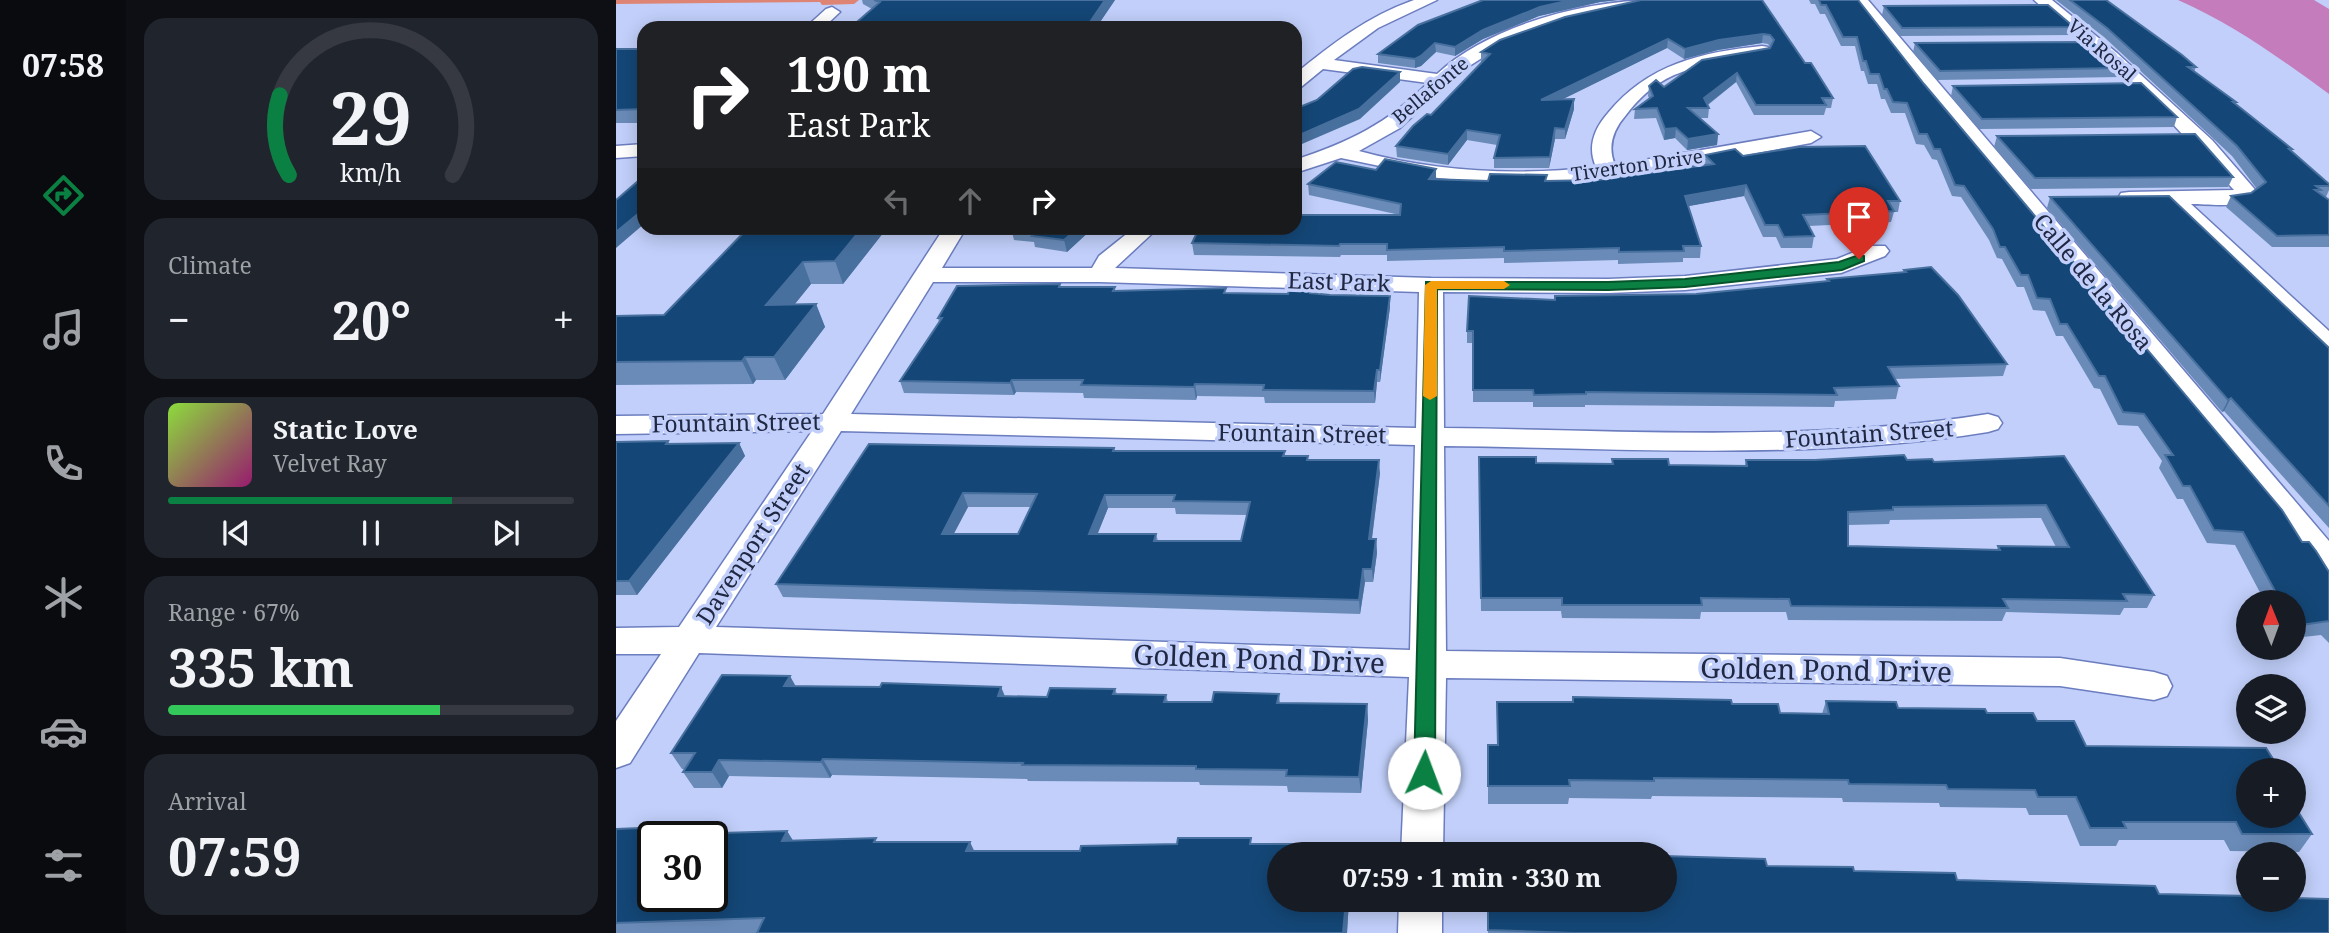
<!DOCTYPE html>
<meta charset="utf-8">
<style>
:root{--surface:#171b24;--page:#20242c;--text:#f1f3f6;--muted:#9ea1a6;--line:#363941;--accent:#0b8043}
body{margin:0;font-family:"Noto Serif",serif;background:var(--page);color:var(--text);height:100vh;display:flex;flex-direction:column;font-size:26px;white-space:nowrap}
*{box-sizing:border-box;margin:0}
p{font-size:23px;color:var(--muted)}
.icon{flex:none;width:38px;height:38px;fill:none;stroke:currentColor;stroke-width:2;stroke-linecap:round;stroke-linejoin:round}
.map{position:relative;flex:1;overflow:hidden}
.side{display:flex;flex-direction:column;gap:18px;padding:18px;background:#0d0f14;width:490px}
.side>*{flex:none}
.hud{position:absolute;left:21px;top:21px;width:665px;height:214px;border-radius:21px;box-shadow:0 4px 18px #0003;background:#202124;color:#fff;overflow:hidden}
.needle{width:46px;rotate:359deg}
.tools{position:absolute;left:1620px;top:590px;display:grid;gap:14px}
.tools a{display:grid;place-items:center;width:70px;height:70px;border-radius:50%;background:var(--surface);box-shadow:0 4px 18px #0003;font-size:35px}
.speed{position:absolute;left:21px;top:821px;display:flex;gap:14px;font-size:35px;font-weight:700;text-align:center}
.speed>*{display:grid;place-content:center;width:91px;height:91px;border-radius:50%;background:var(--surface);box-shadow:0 4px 18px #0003;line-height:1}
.speed .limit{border:4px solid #111;border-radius:10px;background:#fff;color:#111}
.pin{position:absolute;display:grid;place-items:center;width:60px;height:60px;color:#fff;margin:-72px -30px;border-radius:50% 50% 50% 0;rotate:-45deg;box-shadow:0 0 7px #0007}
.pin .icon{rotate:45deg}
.me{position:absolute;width:77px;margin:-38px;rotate:2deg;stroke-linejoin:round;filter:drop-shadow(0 0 5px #0008)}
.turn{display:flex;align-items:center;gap:24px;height:147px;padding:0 35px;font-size:32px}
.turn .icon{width:91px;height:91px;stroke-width:2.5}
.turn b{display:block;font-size:49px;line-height:60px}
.lanes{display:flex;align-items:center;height:66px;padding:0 35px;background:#0003;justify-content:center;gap:35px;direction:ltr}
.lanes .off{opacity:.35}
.big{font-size:52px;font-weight:700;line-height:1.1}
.side .widget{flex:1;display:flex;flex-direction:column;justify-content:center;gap:10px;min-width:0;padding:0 24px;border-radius:21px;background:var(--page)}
.side .dial{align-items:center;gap:0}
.dial svg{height:182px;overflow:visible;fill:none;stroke:var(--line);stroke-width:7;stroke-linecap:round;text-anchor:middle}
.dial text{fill:var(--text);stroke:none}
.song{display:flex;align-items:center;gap:21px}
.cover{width:84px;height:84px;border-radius:10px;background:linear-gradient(135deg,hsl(90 70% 55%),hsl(320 70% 35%))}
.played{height:7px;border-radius:4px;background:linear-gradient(90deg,var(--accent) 70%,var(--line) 70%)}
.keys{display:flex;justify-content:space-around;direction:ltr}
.heat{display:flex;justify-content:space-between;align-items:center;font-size:38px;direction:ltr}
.charge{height:10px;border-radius:5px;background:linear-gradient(90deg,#34c759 67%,var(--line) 0)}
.trip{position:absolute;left:651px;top:842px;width:410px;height:70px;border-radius:35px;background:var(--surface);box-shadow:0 4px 18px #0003;font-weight:700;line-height:70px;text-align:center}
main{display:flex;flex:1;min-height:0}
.menu{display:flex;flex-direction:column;width:126px;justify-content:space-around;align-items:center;background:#090b0e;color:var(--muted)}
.menu .icon{width:49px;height:49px}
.menu .active{color:var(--accent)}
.menu b{font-size:32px;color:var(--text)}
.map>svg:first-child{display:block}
.green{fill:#de8474}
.water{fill:#c57cbc}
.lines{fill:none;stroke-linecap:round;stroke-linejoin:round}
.minor-casing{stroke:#6b7dbf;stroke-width:3}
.minor{fill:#fff;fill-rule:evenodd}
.wall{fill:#6a8bb8;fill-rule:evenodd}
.shaded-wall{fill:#48709e}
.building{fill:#144777;stroke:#48709e;stroke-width:2;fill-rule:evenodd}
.route{fill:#0b8043;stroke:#07532c;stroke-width:2}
.slow{fill:#f59e0b}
.labels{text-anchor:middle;stroke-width:7;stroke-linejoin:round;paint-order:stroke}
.far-street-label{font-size:19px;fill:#202742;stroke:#c1cffa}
.street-label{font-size:23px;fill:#202742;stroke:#c1cffa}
.near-street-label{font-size:28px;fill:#202742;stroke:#c1cffa}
</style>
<main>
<nav class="menu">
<b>07:58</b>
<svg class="icon active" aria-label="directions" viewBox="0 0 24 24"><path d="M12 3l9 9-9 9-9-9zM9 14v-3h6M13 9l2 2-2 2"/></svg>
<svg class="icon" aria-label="music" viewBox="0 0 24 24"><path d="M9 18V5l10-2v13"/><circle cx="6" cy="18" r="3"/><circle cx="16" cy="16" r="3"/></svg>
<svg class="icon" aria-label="phone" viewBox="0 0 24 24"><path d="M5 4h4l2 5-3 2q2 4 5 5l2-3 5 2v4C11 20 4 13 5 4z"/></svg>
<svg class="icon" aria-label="climate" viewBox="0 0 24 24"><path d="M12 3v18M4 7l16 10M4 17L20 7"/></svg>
<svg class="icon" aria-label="car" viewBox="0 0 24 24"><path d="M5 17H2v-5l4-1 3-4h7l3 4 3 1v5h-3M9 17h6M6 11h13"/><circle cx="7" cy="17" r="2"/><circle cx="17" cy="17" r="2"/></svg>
<svg class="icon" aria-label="filters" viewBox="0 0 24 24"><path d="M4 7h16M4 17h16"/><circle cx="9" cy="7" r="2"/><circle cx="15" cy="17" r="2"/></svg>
</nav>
<section class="side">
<div class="widget dial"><svg viewBox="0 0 100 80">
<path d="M14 69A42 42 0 1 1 86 69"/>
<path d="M14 69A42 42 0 0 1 10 34" stroke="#0b8043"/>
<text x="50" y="56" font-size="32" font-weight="700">29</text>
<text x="50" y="72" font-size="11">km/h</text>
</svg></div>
<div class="widget"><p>Climate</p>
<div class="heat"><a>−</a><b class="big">20°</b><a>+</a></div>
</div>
<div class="widget">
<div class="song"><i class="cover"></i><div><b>Static Love</b><p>Velvet Ray</p></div></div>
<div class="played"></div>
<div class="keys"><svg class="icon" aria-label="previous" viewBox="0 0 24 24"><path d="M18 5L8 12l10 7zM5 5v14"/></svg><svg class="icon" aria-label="pause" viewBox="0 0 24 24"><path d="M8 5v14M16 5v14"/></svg><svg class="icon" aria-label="next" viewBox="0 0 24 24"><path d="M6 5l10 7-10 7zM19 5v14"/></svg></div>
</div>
<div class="widget"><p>Range · 67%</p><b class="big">335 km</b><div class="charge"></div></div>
<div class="widget"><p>Arrival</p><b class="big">07:59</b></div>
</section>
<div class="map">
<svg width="1713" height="933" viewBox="0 0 1713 933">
<rect width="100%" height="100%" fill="#c1cffa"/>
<path class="green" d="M0 0H243L238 4 206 5 204 2 0 4Z"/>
<path class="water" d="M1562 0H1698L1713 9V94C1665 59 1617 24 1562 0Z"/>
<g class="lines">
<g class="minor-casing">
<path id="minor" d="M798 0H821L762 28 718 60 821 74C874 25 970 0 1041 0L1033 5 948 23 883 47 844 72 784 128 743 151C820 172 902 176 980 167 971 147 978 129 992 113 1032 64 1086 52 1146 46L1152 47 1154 51 1152 55C1093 69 1053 59 1010 115 997 130 991 146 999 165L1195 131 1205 137 1195 143 1044 171 962 182 893 184 822 178 725 158 679 173V160C733 142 771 124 812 83L707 69 685 87 679 88V74C716 44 752 16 798 0Z
M1236 0H1252L1713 541V574L1701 571 1272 48Z
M1418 0H1436L1501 53 1596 140 1642 193C1629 210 1594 204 1575 204L1713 331V353L1704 351 1553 204 1505 203 1502 198 1505 193 1513 192 1618 190 1554 121Z
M216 7 224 12 207 28H189L210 9Z
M28 144V156L0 158V146Z
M328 228H350L326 268H476L483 256 518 228H542L499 268 815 278 992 279 1069 276 1221 259 1253 246H1269L1273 251 1269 256 1225 273 1069 290 992 293 827 292 828 428C1009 430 1193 443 1372 414L1382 417 1386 423 1382 429 1372 432C1193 461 1009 448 828 446L830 651 1444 658 1538 672 1551 676 1556 686 1551 696 1538 700 1444 686 830 678 827 854H785L793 677 83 653 14 763 0 768V721L45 654H0V628L63 627 196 431 0 434V416L207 414ZM317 282H484L803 292 800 428 235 414ZM225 431 799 445 794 650 100 627Z
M783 900H826V933H782Z"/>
</g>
<use href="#minor" class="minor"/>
</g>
<path class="wall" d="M246 0H499L480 28H234L256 9 247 4Z
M867 0H1002L984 2 923 16 867 39 839 56 820 52 805 66 799 68 762 63V54Z
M1146 0 1189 63 1217 98 1215 108H1210L1208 115H1138L1120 82 1092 105 1093 108 1092 118H1083L1102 134 1101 145 1071 150 1059 138 1048 140 1040 118 1018 119 1019 109 1033 98 1032 96 1033 86 1048 87 1154 47 1152 44 1146 43 1102 50 1068 59 1051 48 946 99H958V109L949 139H939L933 168H878V158L881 145 851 140 832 165 781 157 780 146 815 115 867 62H865V52Z
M1193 0H1242L1308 84 1686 542 1713 572V643L1705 635 1678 638V602H1649L1619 545 1591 543 1567 499H1561L1543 468 1546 461 1522 426 1502 425 1484 389 1478 388 1447 336H1440L1429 311 1417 310 1408 287H1401L1386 259 1381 258 1373 240 1345 197 1336 196 1321 160 1316 159 1308 145 1300 144 1289 113H1275L1269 99H1265L1261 84H1252L1248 71H1245L1239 46H1225L1209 14H1204L1199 4H1195Z
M1440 0H1490L1580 67 1578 72 1620 102V104L1676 149 1675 151 1713 184V190L1710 197H1708L1713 200V247H1656L1610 207 1615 196 1635 193 1641 189 1616 156 1488 37Z
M1268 6 1458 27 1456 35 1284 36 1266 15Z
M1299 43 1506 68 1503 77 1321 80 1297 52Z
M0 49H28V123H0Z
M1337 86 1561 117 1558 127 1363 129 1335 96Z
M1381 136 1617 177 1612 187 1415 189 1378 147Z
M1089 155 1127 156 1284 201 1282 212H1278L1275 222 1193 226 1198 236 1196 248H1165L1160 237H1147L1128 196 1072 206 1085 246 1084 258H1067V262L1002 264V260L888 263V258L771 261V255H725L724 257 578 255 576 243 784 215 693 195 692 184 760 170 820 179 872 181 982 180 1088 165Z
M1434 197 1713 348V528L1608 411 1606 412 1431 208Z
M132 228H271L227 284H195L179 304H200L209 327 169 380H140L137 384 0 385V316L48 315Z
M395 228H477L451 252 419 247 418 242 398 240Z
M1288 270 1391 364 1387 376 1279 379 1283 386 1280 399 1219 401 1218 407 969 405V407H917V402H857V343H851V331L1080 294 1211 281V279L1287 273Z
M445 287 499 291 611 293 695 294 774 307 764 382H761L759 403H649L648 397 581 396 580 400 468 398 467 393 400 392 398 395 288 393 284 381 323 322 322 318Z
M52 441 54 444 123 443 129 456 21 595H0V442Z
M253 444 498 448 499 451H669V456L764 473 756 539H760L761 553 757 582H749L744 614 167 597 160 584ZM352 507H415L402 534H337ZM492 508H559L560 514 631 515 625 541H542L540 534H481Z
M1448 456 1538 595 1531 608H1508L1504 615 1390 612 1386 621 1172 620 1170 612H1085L1084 619 946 618 945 611H865L863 457 920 463 996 464V459L1053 465 1129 466 1130 460H1291L1318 462ZM1425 518 1440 547 1382 546 1381 550 1232 546V525L1273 524 1274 520Z
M180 686 264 687H385L389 696 431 697 499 689 501 694 550 695 552 702H596L663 694 664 703 751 704 752 720 745 793 672 792 671 786 584 785 583 782 412 781 411 779 216 775 214 778 113 776 106 788H78L67 772 69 769H66L55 753Z
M957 697 1116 704 1164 713 1206 714 1210 701 1282 708 1371 713 1421 721 1470 746 1633 770 1696 834 1683 852 1614 851 1608 840H1503L1500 846H1464L1451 815H1413L1410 808 1324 807 1323 803 1227 802 1226 798 1036 796 1035 799 953 798 952 804H872V745H881V702H956Z
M0 829 80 834 171 831 177 841 262 842 358 851H464L636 844H734L735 854H663V900H733L731 933H0Z
M1151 866 1238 871 1341 880 1543 894 1713 933H872V900Z"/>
<path class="shaded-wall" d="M489 0H499L480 28H470Z
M955 0H1002L984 2 923 16 867 39 839 56V47L867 30 924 7Z
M1147 34 1146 43 1102 50 1068 59 1069 49 1103 40Z
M1052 39 1051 48 925 110V100Z
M819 43 820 52 805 66 799 68V59Z
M784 72V82L744 119 679 147V137Z
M1121 73 1120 82 1087 108 1088 98Z
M958 99V109L949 139V129Z
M939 128V139L933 168 934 157Z
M1060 128 1059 138 1048 140 1049 129Z
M851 130V140L832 165V154Z
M1102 134 1101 145 1071 150 1072 139Z
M820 169V180L813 179Z
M1130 185 1128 196 1068 207 1069 196Z
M28 209V224L0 248V232Z
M246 228H271L227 284 219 261Z
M462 228H477L451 252 448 240Z
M187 262 195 284 160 327 150 305Z
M774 296V307L764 382V370Z
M200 304 209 327 169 380 158 357Z
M129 357 140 380 137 384 126 361Z
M761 370V382L759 403 758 391Z
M396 380 400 392 398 395 394 383Z
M579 384 581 396 580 400 578 387Z
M1615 398 1608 411 1606 412 1612 400Z
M123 443 129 456 21 595 13 581Z
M763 460 764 473 754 553 753 539Z
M347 493 352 507 331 547 326 534Z
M489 495 492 508 476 548 473 534Z
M760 539 761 553 757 582 756 569Z
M747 569 749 582 744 614 743 600Z
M174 676 183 692 168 686Z
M385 687 391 703 382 696Z
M751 704 752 720 745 793 743 777Z
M207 759 216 775 214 778 205 762Z
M103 760 113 776 106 788 96 772Z
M74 826 82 836 70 834Z
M171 831 183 850 166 841Z
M354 842 363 861 350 851Z
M730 900H733L731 933H727Z"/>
<path class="building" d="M258 0H489L470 28H234L264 2Z
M867 0H955L924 7 867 30 839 47 819 43 805 56 799 59 762 54 802 25Z
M1025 0H1146L1189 63H1195L1217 98H1206L1210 105H1140L1121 73 1088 98 1093 108H1072L1102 134 1072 139 1060 128 1049 129 1041 108 1019 109 1037 96 1033 86 1040 80 1048 87 1086 60 1154 48 1158 40 1154 35 1147 34 1103 40 1069 49 1052 39 925 100 958 99 949 129 939 128 934 157 878 158 884 135 851 130 832 154 780 146 797 126 811 114 815 115 874 54 865 52 884 40 949 17Z
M1203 0H1242L1308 84 1666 510 1686 542H1693L1700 551 1713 572V621L1678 626V602H1665L1627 532 1598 530 1574 486H1567L1549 455H1557L1528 414 1507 412 1489 376H1483L1451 324H1444L1434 299 1421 298 1412 275H1405L1389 247H1384L1377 229 1348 186 1339 185 1324 149H1318L1311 134H1303L1291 103 1277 102 1271 89H1268L1263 74H1254L1250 61H1247L1241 37H1227L1210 5H1205Z
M1454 0H1490L1566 55 1580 67H1572L1620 102H1617L1676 149H1673L1713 184V186H1700L1705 190H1699L1713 200V235L1661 236 1615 196 1635 193 1650 182 1621 146 1491 28Z
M1432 5 1458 27 1286 28 1268 6Z
M1476 42 1506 68 1324 71 1299 43Z
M0 49H28V109L0 110Z
M746 67 784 72 743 109 679 137V109L701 100 737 69Z
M1525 83 1561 117 1366 119 1337 86Z
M1579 134 1617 177 1419 178 1381 136Z
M1249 146 1284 201H1272L1278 211 1187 215 1198 236 1168 237 1162 225H1149L1130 185 1069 196 1085 246H1067L1068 251 1003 252V248L888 251V247L771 250V244H724L723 246 576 243 583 228H679V215H784L785 204 692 184 720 162 760 170 769 159 820 169 813 179 872 181 874 174 931 175 929 181 982 180 1098 164 1089 155 1119 149 1127 156 1183 147Z
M28 176V209L0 232V200Z
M1553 196 1713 348V506L1615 398 1612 400 1434 197Z
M132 228H246L219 261 187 262 150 305 200 304 158 357H129L126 361 0 362V316L48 315Z
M395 228H462L448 240 416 236 421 232Z
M1315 267 1342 295 1391 364 1272 367 1283 386 1218 388 1221 395 970 392V394L918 395 917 390H857V331H851L853 296 939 300V296L1080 294 1213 281 1211 279 1290 272 1288 270Z
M444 284 443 287H499L497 291 610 288 608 293 672 294 673 290 694 291V293L714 295 774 296 764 370H761L758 391 647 390 648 385 579 384 578 387 465 385 467 380H396L394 383 284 381 326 318H322L341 286Z
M52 441 50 444 123 443 13 581H0V442Z
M253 444 498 448 497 451H669L667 456H692L691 460H763L753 539H760L756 569H747L743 600 160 584ZM347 493 421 494 402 534H326ZM489 495H559L557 501 634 502 625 541H538L540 534H473Z
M1288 455 1291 460 1316 459 1318 462 1448 456 1538 595 1507 594 1511 601 1387 599 1392 608 1175 606 1173 599 1085 598 1086 605H946V598H865L863 457H920V463L997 464 996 459H1052L1053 465 1131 466 1130 460H1199ZM1430 505 1453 547 1382 546 1384 550 1232 546V512L1277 510V507Z
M106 675 174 676 168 686 264 687 266 683 385 687 382 696 431 697 434 688 499 689 497 694 550 695 548 702H596L598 692 663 694 661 703 751 704 743 777 670 776 671 770 580 769V766L406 765 407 763 207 759 205 762 103 760 96 772H67L79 753H55Z
M957 697 1115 700 1116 704H1162L1164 713 1213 714 1210 701 1280 702 1282 708 1369 709 1371 713H1417L1421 721H1458L1470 746 1650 748 1664 770H1633V816H1678V805L1696 834H1626L1620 822H1507L1510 828H1474L1460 797H1422L1419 790 1332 789 1330 785 1233 784 1232 780 1038 778V781L953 780 954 786H872V745H882L881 702H957Z
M74 826 70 834 171 831 166 841 260 838 258 842H354L350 851H464L465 846 561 844 562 838H635L634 844H734L733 854H663V900H730L727 933H141L148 918 0 923V829ZM37 836H96V896H37Z
M873 845 947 847 948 854H963H873Z
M1048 856 1149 859 1151 866 1237 867 1238 871 1339 873 1341 880 1539 886 1543 894 1633 896V900H1678V898L1713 899V933H957L872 930V900H1048Z"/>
<path class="route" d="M1243 255 1248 256V261L1226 270 1069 287 992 290 821 289 819 773 816 779 808 782 801 779 798 773 810 282H992L1069 279 1223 262Z"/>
<path class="slow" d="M815 281H888L894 285 888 289H821V396L814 400 807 396 809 285Z"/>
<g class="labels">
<g class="far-street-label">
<text transform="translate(1486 50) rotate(41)" y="7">Via Rosal</text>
<text transform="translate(814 90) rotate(-40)" y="7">Bellafonte</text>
<text transform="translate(1021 165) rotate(-8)" y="7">Tiverton Drive</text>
</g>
<g class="street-label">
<text transform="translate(723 282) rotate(2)" y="8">East Park</text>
<text transform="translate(1477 282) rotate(50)" y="8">Calle de la Rosa</text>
<text transform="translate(120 423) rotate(-1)" y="8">Fountain Street</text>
<text transform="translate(686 434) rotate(1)" y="8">Fountain Street</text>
<text transform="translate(1253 434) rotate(-4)" y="8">Fountain Street</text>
<text transform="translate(137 544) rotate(-57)" y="8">Davenport Street</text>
</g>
<g class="near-street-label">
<text transform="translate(643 659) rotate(2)" y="10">Golden Pond Drive</text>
<text transform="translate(1210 670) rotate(1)" y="10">Golden Pond Drive</text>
</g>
</g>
</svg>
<div class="tools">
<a><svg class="needle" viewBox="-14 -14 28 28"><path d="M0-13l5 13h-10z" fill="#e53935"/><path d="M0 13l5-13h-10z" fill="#9ea1a6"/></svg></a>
<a><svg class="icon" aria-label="layers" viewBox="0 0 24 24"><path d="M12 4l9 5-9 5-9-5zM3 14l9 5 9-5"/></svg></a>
<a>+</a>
<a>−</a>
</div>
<div class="speed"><div class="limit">30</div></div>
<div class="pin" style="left:1243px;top:259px;background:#d93025"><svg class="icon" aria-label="arrive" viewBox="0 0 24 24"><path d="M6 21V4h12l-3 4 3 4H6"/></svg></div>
<svg class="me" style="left:808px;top:773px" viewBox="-20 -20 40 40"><circle r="19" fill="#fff"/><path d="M0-13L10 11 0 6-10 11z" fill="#0b8043"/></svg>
<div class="trip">07:59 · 1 min · 330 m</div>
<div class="hud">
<div class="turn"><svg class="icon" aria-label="right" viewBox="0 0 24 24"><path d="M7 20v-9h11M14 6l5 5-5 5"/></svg><div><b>190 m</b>East Park</div></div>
<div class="lanes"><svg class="icon off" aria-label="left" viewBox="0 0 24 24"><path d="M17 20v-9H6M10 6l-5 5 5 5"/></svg><svg class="icon off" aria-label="ahead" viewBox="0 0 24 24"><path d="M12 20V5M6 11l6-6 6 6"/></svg><svg class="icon" aria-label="right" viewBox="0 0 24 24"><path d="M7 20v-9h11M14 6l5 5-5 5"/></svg></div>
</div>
</div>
</main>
